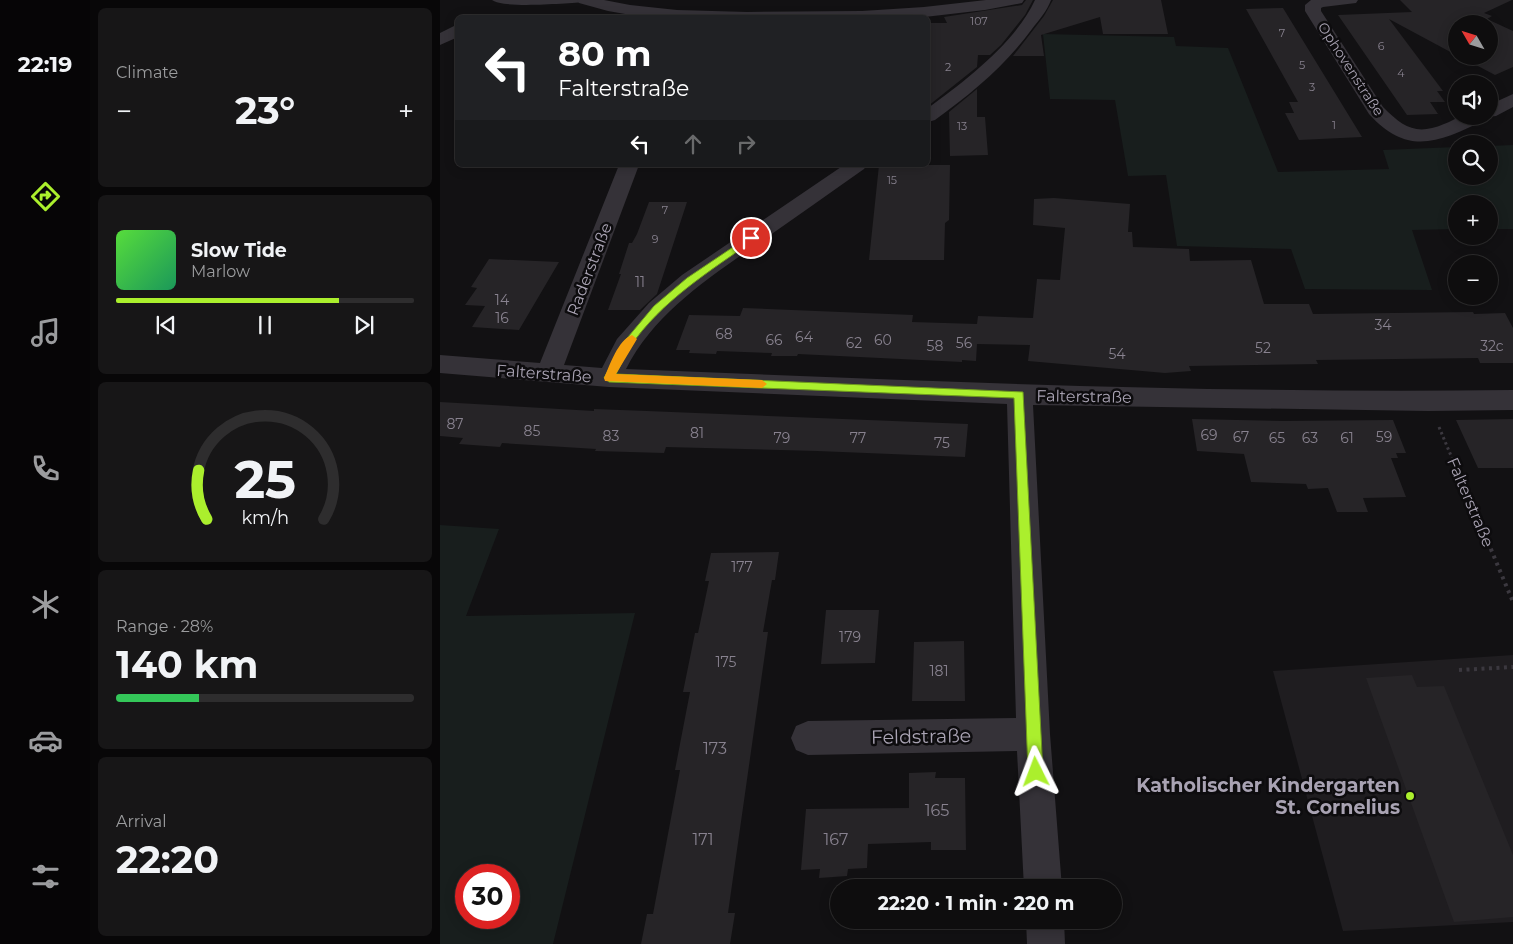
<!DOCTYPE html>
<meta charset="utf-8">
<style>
:root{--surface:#0e0d0e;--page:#171617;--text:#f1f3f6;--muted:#9b9c9e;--line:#2e2d2e;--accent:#abef2d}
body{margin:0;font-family:Montserrat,sans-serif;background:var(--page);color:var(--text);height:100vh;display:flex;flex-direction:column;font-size:19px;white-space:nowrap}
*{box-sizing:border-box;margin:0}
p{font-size:16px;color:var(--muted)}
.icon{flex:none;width:28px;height:28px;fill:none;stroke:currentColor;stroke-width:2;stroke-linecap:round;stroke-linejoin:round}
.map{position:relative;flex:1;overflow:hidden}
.side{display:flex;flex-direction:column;gap:8px;padding:8px;background:#080708;width:350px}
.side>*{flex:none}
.banner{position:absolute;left:15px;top:15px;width:475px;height:152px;border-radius:8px;box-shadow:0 2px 12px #0003,0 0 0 1px var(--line);background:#202124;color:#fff;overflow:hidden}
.needle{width:32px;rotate:309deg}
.controls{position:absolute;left:1008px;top:15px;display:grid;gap:10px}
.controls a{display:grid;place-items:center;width:50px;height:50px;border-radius:50%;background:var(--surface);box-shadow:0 2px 12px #0003,0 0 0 1px var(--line);font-size:25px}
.speed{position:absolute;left:15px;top:864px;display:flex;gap:10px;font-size:25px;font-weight:700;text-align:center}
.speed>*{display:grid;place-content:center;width:65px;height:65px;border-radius:50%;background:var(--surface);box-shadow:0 2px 12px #0003,0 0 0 1px var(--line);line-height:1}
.speed .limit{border:8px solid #d22;background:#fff;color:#111}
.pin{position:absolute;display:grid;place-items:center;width:42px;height:42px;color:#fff;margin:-21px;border:2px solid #fff;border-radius:50%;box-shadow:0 1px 5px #0007}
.me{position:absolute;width:55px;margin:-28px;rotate:357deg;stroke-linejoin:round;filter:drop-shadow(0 0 4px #0008)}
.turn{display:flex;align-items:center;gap:18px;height:105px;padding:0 20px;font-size:22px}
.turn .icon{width:65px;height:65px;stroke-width:2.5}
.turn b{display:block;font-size:35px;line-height:42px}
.lanes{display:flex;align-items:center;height:48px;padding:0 20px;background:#0003;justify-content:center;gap:25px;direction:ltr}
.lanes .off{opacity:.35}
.big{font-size:38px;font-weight:700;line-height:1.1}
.side .widget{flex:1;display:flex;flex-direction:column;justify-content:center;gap:8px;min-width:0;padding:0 18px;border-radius:8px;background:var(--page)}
.side .dial{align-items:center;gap:0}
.dial svg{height:130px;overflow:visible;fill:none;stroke:var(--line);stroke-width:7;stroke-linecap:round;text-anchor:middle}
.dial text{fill:var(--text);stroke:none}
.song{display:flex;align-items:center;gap:15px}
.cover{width:60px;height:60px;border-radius:8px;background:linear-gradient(135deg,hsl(110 70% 55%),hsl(150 70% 35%))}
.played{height:5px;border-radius:2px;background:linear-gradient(90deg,var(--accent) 75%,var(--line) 75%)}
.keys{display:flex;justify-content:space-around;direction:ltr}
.heat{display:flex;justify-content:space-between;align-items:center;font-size:28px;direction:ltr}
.charge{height:8px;border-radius:4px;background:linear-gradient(90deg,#34c759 28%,var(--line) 0)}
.trip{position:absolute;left:390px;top:879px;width:292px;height:50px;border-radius:25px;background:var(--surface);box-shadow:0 2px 12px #0003,0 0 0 1px var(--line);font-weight:700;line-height:50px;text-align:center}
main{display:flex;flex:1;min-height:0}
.tab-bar{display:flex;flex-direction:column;width:90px;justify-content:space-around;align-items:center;background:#060506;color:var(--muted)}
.tab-bar .icon{width:35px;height:35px}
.tab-bar .on{color:var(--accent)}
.tab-bar b{font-size:22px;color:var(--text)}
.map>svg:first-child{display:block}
.built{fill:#1f1d20}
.green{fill:#181e1d;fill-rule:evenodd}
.building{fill:#262427}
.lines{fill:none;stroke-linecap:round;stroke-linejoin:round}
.path-far1{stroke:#3b383f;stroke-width:3;stroke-dasharray:2.5 3;stroke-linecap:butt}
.path{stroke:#3b383f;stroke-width:4;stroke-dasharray:3 4.5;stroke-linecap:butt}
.lane{fill:#353238;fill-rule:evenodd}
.street{fill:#353238;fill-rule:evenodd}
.route{fill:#abef2d;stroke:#6f9b1d}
.slow{fill:#f59e0b}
.poi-dot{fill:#abef2d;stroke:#0d0c0e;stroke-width:2}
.labels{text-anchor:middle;stroke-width:5;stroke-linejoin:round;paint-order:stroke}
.far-number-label{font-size:11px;fill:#88828f}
.far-street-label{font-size:14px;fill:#a9a3b3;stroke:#0d0c0e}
.number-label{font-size:14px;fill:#88828f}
.street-label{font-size:16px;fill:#a9a3b3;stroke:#0d0c0e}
.near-number-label{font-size:16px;fill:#88828f}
.near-street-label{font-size:19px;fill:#a9a3b3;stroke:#0d0c0e}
.near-poi-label{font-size:19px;font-weight:bold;fill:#a9a3b3;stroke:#0d0c0e;text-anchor:end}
</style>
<main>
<nav class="tab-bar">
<b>22:19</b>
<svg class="icon on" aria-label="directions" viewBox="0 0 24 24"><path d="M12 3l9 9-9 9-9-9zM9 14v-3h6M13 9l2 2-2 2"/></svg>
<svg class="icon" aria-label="music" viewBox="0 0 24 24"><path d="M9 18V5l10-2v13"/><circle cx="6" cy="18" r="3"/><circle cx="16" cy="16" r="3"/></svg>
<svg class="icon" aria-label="phone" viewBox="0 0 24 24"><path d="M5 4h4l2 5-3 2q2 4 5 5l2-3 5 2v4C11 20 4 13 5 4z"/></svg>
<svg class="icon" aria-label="climate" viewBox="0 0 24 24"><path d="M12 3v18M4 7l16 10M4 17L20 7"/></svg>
<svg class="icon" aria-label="car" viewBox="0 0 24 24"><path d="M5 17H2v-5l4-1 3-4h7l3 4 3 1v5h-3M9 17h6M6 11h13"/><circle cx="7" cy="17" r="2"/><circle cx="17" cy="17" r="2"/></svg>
<svg class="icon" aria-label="filters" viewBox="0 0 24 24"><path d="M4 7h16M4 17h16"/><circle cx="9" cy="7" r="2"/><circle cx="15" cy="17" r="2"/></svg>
</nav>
<section class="side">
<div class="widget"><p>Climate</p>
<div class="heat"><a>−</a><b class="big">23°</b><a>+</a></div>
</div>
<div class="widget">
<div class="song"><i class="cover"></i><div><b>Slow Tide</b><p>Marlow</p></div></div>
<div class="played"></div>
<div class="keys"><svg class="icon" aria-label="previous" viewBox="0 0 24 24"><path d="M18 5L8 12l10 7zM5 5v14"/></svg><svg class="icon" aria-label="pause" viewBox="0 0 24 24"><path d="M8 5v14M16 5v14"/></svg><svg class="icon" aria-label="next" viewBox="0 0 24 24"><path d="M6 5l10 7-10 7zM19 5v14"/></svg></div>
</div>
<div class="widget dial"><svg viewBox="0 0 100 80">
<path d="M14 69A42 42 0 1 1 86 69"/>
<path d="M14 69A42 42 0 0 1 9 39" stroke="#abef2d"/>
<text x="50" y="56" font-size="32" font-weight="700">25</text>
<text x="50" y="72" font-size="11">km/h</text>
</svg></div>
<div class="widget"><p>Range · 28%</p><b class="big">140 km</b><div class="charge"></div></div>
<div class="widget"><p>Arrival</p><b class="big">22:20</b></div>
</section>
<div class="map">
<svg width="1073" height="944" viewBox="0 0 1073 944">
<rect width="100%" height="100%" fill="#121113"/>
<path class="built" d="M1073 655V922L903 931 833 671Z"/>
<path class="green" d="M603 34 734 37 736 46 788 48 838 172 949 169 943 150 1016 147V176H1049V146L1073 145V229H1049V204H1016V229L972 230 992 290 865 289 851 249 737 246 726 175 688 176 675 100 610 99Z
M0 525 59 529 26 616 195 613 113 944H0ZM26 875H69V918H26Z"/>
<path class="building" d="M586 0H593L585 15 561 45 550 55H538L537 67 488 106V23H507L504 17 582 5Z
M613 0H721L728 34H663L660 17 601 35 604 56H573L604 16Z
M960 0H1072L1044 13 1052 16 1047 19 1073 31V67L1055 75 1019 56H1049V24H1016V55L949 19 1003 91H997L1005 102H990L998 114 967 115 898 15 972 12Z
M843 8 922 137 859 140 845 113H854L849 102H858L806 9Z
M537 89V117H545L548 155 510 156 509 112Z
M439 165H510L509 220 505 223 504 260H429Z
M614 198 690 204 688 232H692L693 247 749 249 750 261 811 260 824 304H869L873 314 1033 312 1034 314 1065 313 1073 328V363H1040L1038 358 876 360 878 364 749 366 751 371 725 373 588 361 590 345 537 344 536 361 522 360V362L358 354 357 356H331L332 353 277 351 276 354 249 353 250 350H236L249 315 300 316 303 308 473 315 472 322 537 324 538 316 593 318 597 279 620 280 625 228 593 225 594 199Z
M209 202H247L217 294 200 310H168L181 274H179L189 243H192L197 234Z
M49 259 119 262 79 330 32 327 45 306 25 305 37 288 31 287Z
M0 402 154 411V409L207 411 528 424 525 457 377 451 226 447 224 453 155 451 156 449 62 443 60 447 19 444 23 438 0 436Z
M752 419 843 421 953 420 966 453H956L958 458H951L966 497 923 498 928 512H897L888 488 868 489 866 484 811 482 804 454 757 451Z
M1073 419V468H1038L1016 420Z
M339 552 335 580H332L323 632H328L288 913H295L290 944H201L207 914H213L240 770H235L250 692H243L255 633H258L269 581H265L271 553Z
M386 610H439L435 663 381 664Z
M524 641 525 701H472L474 642Z
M972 675 977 687 1004 686 1073 855V917L1014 922 926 678Z
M496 772 495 778H525L526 850H491V842L428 844 427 868 408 869 407 876 379 878 380 869 361 870 366 809 469 808V773Z"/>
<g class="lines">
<path class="path-far1" d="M999 427 1045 537"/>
<path class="path" d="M1045 535 1073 602
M1019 670 1073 667"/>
<path class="lane" d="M52 0H150L146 2C128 3 64 9 52 0Z"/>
<path class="street" d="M137 0H164L190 5 237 10 307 12 422 11 484 7 546 0H584L582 3 545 10 476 18H208L168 11 139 3Z
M595 0H611C607 11 599 20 592 29 565 66 532 93 495 120L488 122V108C525 81 575 43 595 0Z
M871 0H918L916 3 883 7 881 8V11L943 107C963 127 976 136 1004 124 1010 122 1016 118 1022 116 1030 114 1040 116 1049 116V105L1073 94V107L1056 116 1047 117 1045 120C999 142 968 157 929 114L865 11V5Z
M18 24V37L0 45V33Z
M179 165H199L124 365 162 368 177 339 209 303 242 275 404 165H427L424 169C390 193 355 218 320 242 269 278 215 312 186 369 481 381 777 394 1073 390V410L988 411 593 405 610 734 622 888H584L577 751 368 755 356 750 351 738 356 726 368 721 576 718 567 404 169 387 0 373V355L100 363Z
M586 920H624L625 944H587Z"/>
</g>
<path class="route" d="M311 235 314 236V240C270 271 221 301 190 347 185 355 181 365 176 374L583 392 603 772 601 778 596 780 591 778 588 772 574 398 169 382 164 378 183 343 214 306 247 278Z"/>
<path class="slow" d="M192 335 197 339 176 374 322 380 327 384 322 388 165 381 164 378C170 365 178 340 192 335Z"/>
<circle class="poi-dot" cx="970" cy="796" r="5"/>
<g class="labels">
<g class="far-number-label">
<text x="539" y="25">107</text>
<text x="842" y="37">7</text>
<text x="941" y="50">6</text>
<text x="862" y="69">5</text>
<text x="508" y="71">2</text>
<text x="961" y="77">4</text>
<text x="872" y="91">3</text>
<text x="894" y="129">1</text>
<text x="522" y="130">13</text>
<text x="452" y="184">15</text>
<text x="225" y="214">7</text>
<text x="215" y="243">9</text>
</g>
<g class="far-street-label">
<text transform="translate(911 69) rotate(57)" y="5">Ophovenstraße</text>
</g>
<g class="number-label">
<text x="200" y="287">11</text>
<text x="62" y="305">14</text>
<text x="62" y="323">16</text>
<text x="943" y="330">34</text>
<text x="284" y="339">68</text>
<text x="364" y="342">64</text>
<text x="334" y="345">66</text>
<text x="443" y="345">60</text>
<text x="414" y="348">62</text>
<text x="524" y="348">56</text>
<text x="495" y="351">58</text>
<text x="1052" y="351">32c</text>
<text x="823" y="353">52</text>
<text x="677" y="359">54</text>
<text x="15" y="429">87</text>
<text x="92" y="436">85</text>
<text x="257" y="438">81</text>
<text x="769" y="440">69</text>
<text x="171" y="441">83</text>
<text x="801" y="442">67</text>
<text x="944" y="442">59</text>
<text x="342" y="443">79</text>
<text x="418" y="443">77</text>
<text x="837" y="443">65</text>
<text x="870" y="443">63</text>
<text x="907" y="443">61</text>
<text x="502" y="448">75</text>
<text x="302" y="572">177</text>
<text x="410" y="642">179</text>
<text x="286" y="667">175</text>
<text x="499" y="676">181</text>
</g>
<g class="street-label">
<text transform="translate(149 269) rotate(-69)" y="6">Raderstraße</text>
<text transform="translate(104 373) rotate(4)" y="6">Falterstraße</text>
<text transform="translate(644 396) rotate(1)" y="6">Falterstraße</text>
<text transform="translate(1031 502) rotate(67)" y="6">Falterstraße</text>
</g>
<g class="near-number-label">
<text x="275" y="754">173</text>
<text x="497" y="816">165</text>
<text x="263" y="845">171</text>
<text x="396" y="845">167</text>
</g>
<g class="near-street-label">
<text transform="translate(481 736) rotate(-1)" y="7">Feldstraße</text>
</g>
<g class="near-poi-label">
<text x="960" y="792">Katholischer Kindergarten<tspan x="960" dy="22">St. Cornelius</tspan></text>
</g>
</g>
</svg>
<div class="controls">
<a><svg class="needle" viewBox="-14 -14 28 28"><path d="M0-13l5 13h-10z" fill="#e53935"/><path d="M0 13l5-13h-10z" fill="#9b9c9e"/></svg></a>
<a><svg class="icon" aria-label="sound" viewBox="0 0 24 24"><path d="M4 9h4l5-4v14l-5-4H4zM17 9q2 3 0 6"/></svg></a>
<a><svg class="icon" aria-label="search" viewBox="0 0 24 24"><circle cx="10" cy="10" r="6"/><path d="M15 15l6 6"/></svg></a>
<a>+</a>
<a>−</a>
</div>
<div class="speed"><div class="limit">30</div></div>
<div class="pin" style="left:311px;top:238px;background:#d93025"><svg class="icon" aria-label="arrive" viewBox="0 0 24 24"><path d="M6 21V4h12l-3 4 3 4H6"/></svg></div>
<svg class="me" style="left:596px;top:772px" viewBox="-20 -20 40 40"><path d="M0-17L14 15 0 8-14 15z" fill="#abef2d" stroke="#fff" stroke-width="4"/></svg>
<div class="trip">22:20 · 1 min · 220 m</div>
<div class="banner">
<div class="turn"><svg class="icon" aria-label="left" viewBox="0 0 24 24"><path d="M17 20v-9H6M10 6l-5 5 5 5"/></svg><div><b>80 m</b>Falterstraße</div></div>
<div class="lanes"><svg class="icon" aria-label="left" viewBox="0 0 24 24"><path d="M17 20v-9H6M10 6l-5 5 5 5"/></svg><svg class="icon off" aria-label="ahead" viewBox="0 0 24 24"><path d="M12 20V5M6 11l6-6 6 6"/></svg><svg class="icon off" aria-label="right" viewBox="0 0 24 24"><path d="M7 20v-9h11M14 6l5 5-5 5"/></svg></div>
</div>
</div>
</main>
